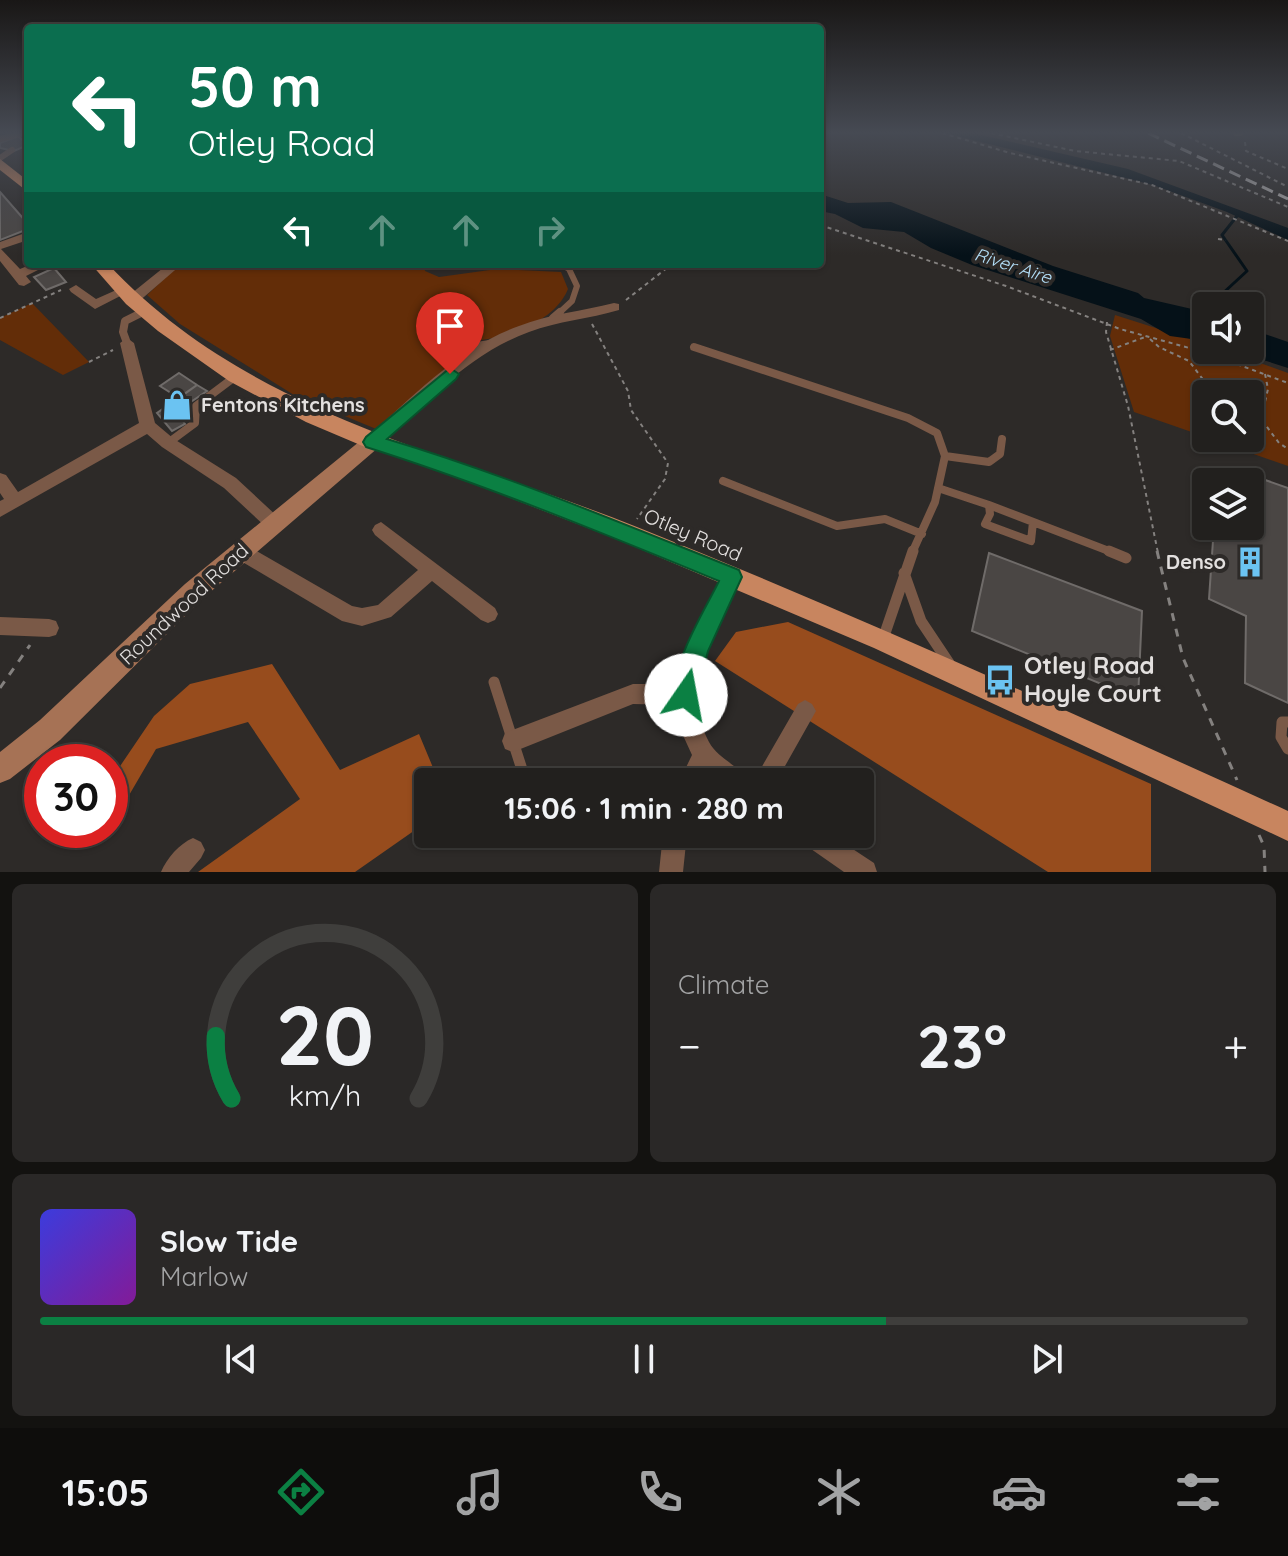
<!DOCTYPE html>
<meta charset="utf-8">
<style>
:root{--surface:#22201e;--page:#2a2827;--text:#f1f3f6;--muted:#a2a3a4;--line:#3f3e3c;--accent:#0b8043}
body{margin:0;font-family:Quicksand,sans-serif;background:var(--page);color:var(--text);height:100vh;display:flex;flex-direction:column;font-size:30px;white-space:nowrap}
*{box-sizing:border-box;margin:0}
p{font-size:26px;color:var(--muted)}
.icon{flex:none;width:44px;height:44px;fill:none;stroke:currentColor;stroke-width:2;stroke-linecap:round;stroke-linejoin:round}
.map{position:relative;height:872px;overflow:hidden}
.panel{display:flex;flex-direction:column;gap:12px;padding:12px;background:#131210;flex:1}
.panel>*{flex:none}
.guide{position:absolute;left:24px;top:24px;width:800px;height:244px;border-radius:8px;box-shadow:0 2px 6px #0004,0 0 0 2px var(--line);background:#0b6e4f;color:#fff;overflow:hidden}
.tools{position:absolute;left:1192px;top:292px;display:grid;gap:16px}
.tools a{display:grid;place-items:center;width:72px;height:72px;border-radius:8px;background:var(--surface);box-shadow:0 2px 6px #0004,0 0 0 2px var(--line);font-size:40px}
.speed{position:absolute;left:24px;top:744px;display:flex;gap:16px;font-size:40px;font-weight:700;text-align:center}
.speed>*{display:grid;place-content:center;width:104px;height:104px;border-radius:50%;background:var(--surface);box-shadow:0 2px 6px #0004,0 0 0 2px var(--line);line-height:1}
.speed .limit{border:12px solid #d22;background:#fff;color:#111}
.pin{position:absolute;display:grid;place-items:center;width:68px;height:68px;color:#fff;margin:-82px -34px;border-radius:50% 50% 50% 0;rotate:-45deg;box-shadow:0 0 8px #0007}
.pin .icon{rotate:45deg}
.me{position:absolute;width:88px;margin:-44px;rotate:12deg;stroke-linejoin:round;filter:drop-shadow(0 0 6px #0008)}
.turn{display:flex;align-items:center;gap:28px;height:168px;padding:0 32px;font-size:36px}
.turn .icon{width:104px;height:104px;stroke-width:2.5}
.turn b{display:block;font-size:56px;line-height:68px}
.lanes{display:flex;align-items:center;height:76px;padding:0 32px;background:#0003;justify-content:center;gap:40px;direction:ltr}
.lanes .off{opacity:.35}
.big{font-size:60px;font-weight:800;line-height:1.1}
.panel .tile{flex:1;display:flex;flex-direction:column;justify-content:center;gap:12px;min-width:0;padding:0 28px;border-radius:12px;background:var(--page)}
.panel .dial{align-items:center;gap:0}
.dial svg{height:208px;overflow:visible;fill:none;stroke:var(--line);stroke-width:7;stroke-linecap:round;text-anchor:middle}
.dial text{fill:var(--text);stroke:none}
.song{display:flex;align-items:center;gap:24px}
.cover{width:96px;height:96px;border-radius:12px;background:linear-gradient(135deg,hsl(240 70% 55%),hsl(290 70% 35%))}
.played{height:8px;border-radius:4px;background:linear-gradient(90deg,var(--accent) 70%,var(--line) 70%)}
.keys{display:flex;justify-content:space-around;direction:ltr}
.heat{display:flex;justify-content:space-between;align-items:center;font-size:44px;direction:ltr}
.panel .tiles{flex:1;display:grid;gap:12px;grid-template-columns:1fr 1fr}
.tile:last-child{grid-column:span 2}
.trip{position:absolute;left:414px;top:768px;width:460px;height:80px;border-radius:8px;background:var(--surface);box-shadow:0 2px 6px #0004,0 0 0 2px var(--line);font-weight:800;line-height:80px;text-align:center}
.tab-bar{display:flex;height:128px;justify-content:space-around;align-items:center;background:#0e0d0c;color:var(--muted)}
.tab-bar .icon{width:56px;height:56px}
.tab-bar .on{color:var(--accent)}
.tab-bar b{font-size:36px;color:var(--text)}
.map>svg:first-child{display:block}
.green{fill:#632d08}
.forest{fill:#974c1d}
.water{fill:#051118}
.lines{fill:none;stroke-linecap:round;stroke-linejoin:round}
.stream{stroke:#051118;stroke-width:3}
.building{fill:#4a4644;stroke:#6f6b69;stroke-width:2}
.path-far1{stroke:#84817f;stroke-width:2;stroke-dasharray:4 4;stroke-linecap:butt}
.path{stroke:#84817f;stroke-width:3;stroke-dasharray:8 8;stroke-linecap:butt}
.lane-far2{stroke:#7a5947;stroke-width:6}
.lane-far1{stroke:#7a5947;stroke-width:8}
.lane{stroke:#7a5947;stroke-width:11}
.street{fill:#7a5947;fill-rule:evenodd}
.secondary{fill:#a67255;fill-rule:evenodd}
.primary{fill:#c8855f;fill-rule:evenodd}
.rail{stroke:#b9b6b5;stroke-width:3;stroke-dasharray:12 6;stroke-linecap:butt}
.route{fill:#0b8043;stroke:#07532c;stroke-width:2}
.labels{text-anchor:middle;stroke-width:8;stroke-linejoin:round;paint-order:stroke}
.far-water-label{font-size:18px;font-style:italic;fill:#b4e0fa;stroke:#2d2a28}
.poi-label{font-size:20px;font-weight:bold;fill:#e3e0df;stroke:#2d2a28;text-anchor:start}
.street-label{font-size:20px;fill:#e3e0df;stroke:#2d2a28}
.near-poi-label{font-size:24px;font-weight:bold;fill:#e3e0df;stroke:#2d2a28;text-anchor:start}
</style>
<div class="map">
<svg width="1288" height="872" viewBox="0 0 1288 872">
<rect width="100%" height="100%" fill="#2d2a28"/>
<path class="green" d="M180 264H424L425 271 439 277 497 269 561 272 568 289C556 318 522 331 493 338 480 341 467 341 456 347L453 356 455 365 381 431 294 395 180 324 147 295Z
M32 303 89 362 63 375 0 340V318Z
M1115 315 1206 344V350H1224L1288 373V466L1208 438H1250V394H1206V437L1134 412 1110 336Z"/>
<path class="forest" d="M788 622 1151 784V872H1048L715 661 736 632Z
M272 664 340 770 419 734 439 782H428V821L355 872H198L300 799 248 722 156 749 114 821H110V781L154 716 190 684Z"/>
<path class="water" d="M945 133H973L1128 169 1288 228V240L1227 212 1153 185Z
M820 194 848 203 891 202 1053 266 1138 293 1144 298 1205 312 1206 341 1170 336 1141 319 972 265 931 248 904 232 863 228 835 214 820 211Z
M1250 329 1288 342V368L1232 350H1250Z"/>
<g class="lines">
<path class="stream" d="M1209 306 1247 271 1222 235 1237 216"/>
</g>
<path class="building" d="M18 136 28 145 14 151 0 148V143Z
M0 192 28 224V229L0 240Z
M54 268 66 282 46 290 34 277Z
M179 373 197 385 179 398 160 386Z
M197 385 207 391 176 412 185 424 172 431 157 413Z
M1248 474 1288 488V703L1245 683 1246 616 1209 599 1214 526H1250V482L1218 481Z
M989 553 1142 611 1138 699 972 631Z"/>
<g class="lines">
<path class="path-far1" d="M942 133 1010 153 1152 185 1288 241
M991 133 1075 151 1179 161 1288 207
M1181 133 1288 187
M1245 142 1246 151 1288 169
M820 225 1006 286 1120 329 1204 352 1288 383
M1218 239 1226 240
M626 300 672 264
M0 318 61 290
M1107 322 1106 332 1128 406 1158 553
M592 324 628 391 631 410 668 463 665 479 637 519
M1150 339 1159 347 1189 361 1214 394
M1110 350 1145 337
M89 362 113 350
M1265 374 1268 389 1261 419 1279 443 1288 449
M1250 406 1261 408"/>
<path class="path" d="M1157 551 1183 658 1237 780
M0 688 30 645
M1259 835 1264 846 1265 872"/>
<path class="lane-far2" d="M1236 133H1240
M0 139 24 133
M0 158 12 150
M139 314 144 311
M558 314 572 301 577 286 569 269 560 264"/>
<path class="lane-far1" d="M553 318 560 312
M127 343 123 332 125 321 143 312
M694 347 908 418 937 433 945 456 935 502 912 553
M461 365 459 357 463 348 490 344
M168 443 195 423 196 406 236 376
M945 456 989 462 1000 454 1002 439
M723 481 837 526 885 519 922 534
M938 488 989 505 990 514 985 524 1031 541 1033 522
M989 505 1114 553"/>
<path class="lane" d="M1109 551 1126 558
M904 573 921 621 949 663
M883 639 913 551
M494 682 526 782
M1288 722H1282L1281 737 1288 749"/>
<path class="street" d="M28 232V240L1 249 20 269 32 264H50L26 276 31 282 24 286 19 285 0 261V242Z
M168 264H182L137 303H127V297Z
M76 285 96 299 123 287 130 291 95 309 71 292 69 289Z
M614 303 619 304V310C589 319 558 321 529 332 468 354 424 404 378 446H366L364 442 366 438C414 396 458 348 519 326 549 314 583 311 614 303Z
M127 338 134 343 155 423 174 439 236 478 279 518 282 523 279 528 273 530 267 528 224 488 162 447 147 434 0 517V501L4 499 0 493V473L6 475 18 492 139 423 120 343Z
M381 522 495 608 498 614 495 620 488 623 481 620 432 581 391 617 362 626 342 621 234 557 231 551 234 545 240 543 246 545 352 606 362 608 378 605 418 570 375 535 372 530 375 525Z
M732 569 739 571 741 577C718 627 679 687 709 742 718 759 740 765 747 782H717L706 774 702 782H679L692 755 681 731 677 705 633 704 513 752 505 749 502 741 505 733 633 684H678C688 644 707 608 725 571Z
M0 617 49 619 56 621 59 628 56 635 49 637 0 635Z
M805 700 812 704 816 711 776 782H753L798 704Z
M663 834H687L683 872H659Z
M797 834H830L874 863 877 872H844L801 842Z
M193 838 201 842 205 850 201 858 189 872H161C167 858 179 844 193 838Z"/>
<path class="secondary" d="M372 434 379 437 382 442 379 447 201 600 60 740 10 779 0 783V752L40 720 185 584 365 437Z"/>
<path class="primary" d="M0 159 28 181V192L0 170Z
M91 264H108C250 416 452 453 637 527 857 615 1072 713 1288 811V841L874 648 619 540 433 468 365 447 306 422 229 381 158 331 126 304Z"/>
<path class="rail" d="M1148 133 1288 199"/>
</g>
<linearGradient id="sky" x2="0" y2="1"><stop stop-color="#191716"/><stop offset="0.52" stop-color="#464a53"/><stop offset="1" stop-color="#464a53" stop-opacity="0"/></linearGradient>
<rect width="1288" height="255" fill="url(#sky)"/>
<path class="route" d="M450 368 459 374 456 379 387 439C507 475 623 524 739 570L742 577 708 651 695 703 686 707 678 703C665 672 705 610 719 581 602 533 486 485 366 447L363 442 366 437Z"/>
<defs>
<g id="shop-bare" transform="scale(2.4)"><path d="M-5-2.5h2.3a2.7 3.5 0 0 1 5.4 0H5L5.5 6h-11ZM-1.5-2.5h3a1.5 2.3 0 0 0-3 0Z" fill="#6bc3f2" stroke="#2d2a28" stroke-width="2.5" paint-order="stroke"/></g>
<g id="building-bare" transform="scale(2.4)"><path d="M-4-6H4V6H1V3H-1V6H-4ZM-2.5-4.3h1.7v1.8h-1.7ZM.8-4.3h1.7v1.8H.8ZM-2.5-1h1.7V.8h-1.7ZM.8-1h1.7V.8H.8Z" fill="#6bc3f2" stroke="#2d2a28" stroke-width="2.5" paint-order="stroke"/></g>
<g id="bus-bare" transform="scale(2.4)"><path d="M-5-6H5V4H4V6H2V4H-2V6H-4V4H-5ZM-3.5-4V0h7V-4ZM-3.5 1.2v1.5H-2V1.2ZM2 1.2v1.5H3.5V1.2Z" fill="#6bc3f2" stroke="#2d2a28" stroke-width="2.5" paint-order="stroke"/></g>
</defs>
<g fill-rule="evenodd">
<use href="#shop-bare" x="177" y="405"/>
<use href="#building-bare" x="1250" y="562"/>
<use href="#bus-bare" x="1000" y="680"/>
</g>
<g class="labels">
<g class="far-water-label">
<text transform="translate(1013 266) rotate(18)" y="6">River Aire</text>
</g>
<g class="poi-label">
<text x="201" y="412">Fentons Kitchens</text>
<text x="1226" y="569" text-anchor="end">Denso</text>
</g>
<g class="street-label">
<text transform="translate(693 535) rotate(23)" y="7">Otley Road</text>
<text transform="translate(184 604) rotate(-43)" y="7">Roundwood Road</text>
</g>
<g class="near-poi-label">
<text x="1024" y="674">Otley Road<tspan x="1024" dy="28">Hoyle Court</tspan></text>
</g>
</g>
</svg>
<div class="tools">
<a><svg class="icon" aria-label="sound" viewBox="0 0 24 24"><path d="M4 9h4l5-4v14l-5-4H4zM17 9q2 3 0 6"/></svg></a>
<a><svg class="icon" aria-label="search" viewBox="0 0 24 24"><circle cx="10" cy="10" r="6"/><path d="M15 15l6 6"/></svg></a>
<a><svg class="icon" aria-label="layers" viewBox="0 0 24 24"><path d="M12 4l9 5-9 5-9-5zM3 14l9 5 9-5"/></svg></a>
</div>
<div class="speed"><div class="limit">30</div></div>
<div class="pin" style="left:450px;top:374px;background:#d93025"><svg class="icon" aria-label="arrive" viewBox="0 0 24 24"><path d="M6 21V4h12l-3 4 3 4H6"/></svg></div>
<svg class="me" style="left:686px;top:695px" viewBox="-20 -20 40 40"><circle r="19" fill="#fff"/><path d="M0-13L10 11 0 6-10 11z" fill="#0b8043"/></svg>
<div class="trip">15:06 · 1 min · 280 m</div>
<div class="guide">
<div class="turn"><svg class="icon" aria-label="left" viewBox="0 0 24 24"><path d="M17 20v-9H6M10 6l-5 5 5 5"/></svg><div><b>50 m</b>Otley Road</div></div>
<div class="lanes"><svg class="icon" aria-label="left" viewBox="0 0 24 24"><path d="M17 20v-9H6M10 6l-5 5 5 5"/></svg><svg class="icon off" aria-label="ahead" viewBox="0 0 24 24"><path d="M12 20V5M6 11l6-6 6 6"/></svg><svg class="icon off" aria-label="ahead" viewBox="0 0 24 24"><path d="M12 20V5M6 11l6-6 6 6"/></svg><svg class="icon off" aria-label="right" viewBox="0 0 24 24"><path d="M7 20v-9h11M14 6l5 5-5 5"/></svg></div>
</div>
</div>
<section class="panel">
<div class="tiles">
<div class="tile dial"><svg viewBox="0 0 100 80">
<path d="M14 69A42 42 0 1 1 86 69"/>
<path d="M14 69A42 42 0 0 1 8 45" stroke="#0b8043"/>
<text x="50" y="56" font-size="32" font-weight="700">20</text>
<text x="50" y="72" font-size="11">km/h</text>
</svg></div>
<div class="tile"><p>Climate</p>
<div class="heat"><a>−</a><b class="big">23°</b><a>+</a></div>
</div>
<div class="tile">
<div class="song"><i class="cover"></i><div><b>Slow Tide</b><p>Marlow</p></div></div>
<div class="played"></div>
<div class="keys"><svg class="icon" aria-label="previous" viewBox="0 0 24 24"><path d="M18 5L8 12l10 7zM5 5v14"/></svg><svg class="icon" aria-label="pause" viewBox="0 0 24 24"><path d="M8 5v14M16 5v14"/></svg><svg class="icon" aria-label="next" viewBox="0 0 24 24"><path d="M6 5l10 7-10 7zM19 5v14"/></svg></div>
</div>
</div>
</section>
<nav class="tab-bar">
<b>15:05</b>
<svg class="icon on" aria-label="directions" viewBox="0 0 24 24"><path d="M12 3l9 9-9 9-9-9zM9 14v-3h6M13 9l2 2-2 2"/></svg>
<svg class="icon" aria-label="music" viewBox="0 0 24 24"><path d="M9 18V5l10-2v13"/><circle cx="6" cy="18" r="3"/><circle cx="16" cy="16" r="3"/></svg>
<svg class="icon" aria-label="phone" viewBox="0 0 24 24"><path d="M5 4h4l2 5-3 2q2 4 5 5l2-3 5 2v4C11 20 4 13 5 4z"/></svg>
<svg class="icon" aria-label="climate" viewBox="0 0 24 24"><path d="M12 3v18M4 7l16 10M4 17L20 7"/></svg>
<svg class="icon" aria-label="car" viewBox="0 0 24 24"><path d="M5 17H2v-5l4-1 3-4h7l3 4 3 1v5h-3M9 17h6M6 11h13"/><circle cx="7" cy="17" r="2"/><circle cx="17" cy="17" r="2"/></svg>
<svg class="icon" aria-label="filters" viewBox="0 0 24 24"><path d="M4 7h16M4 17h16"/><circle cx="9" cy="7" r="2"/><circle cx="15" cy="17" r="2"/></svg>
</nav>
